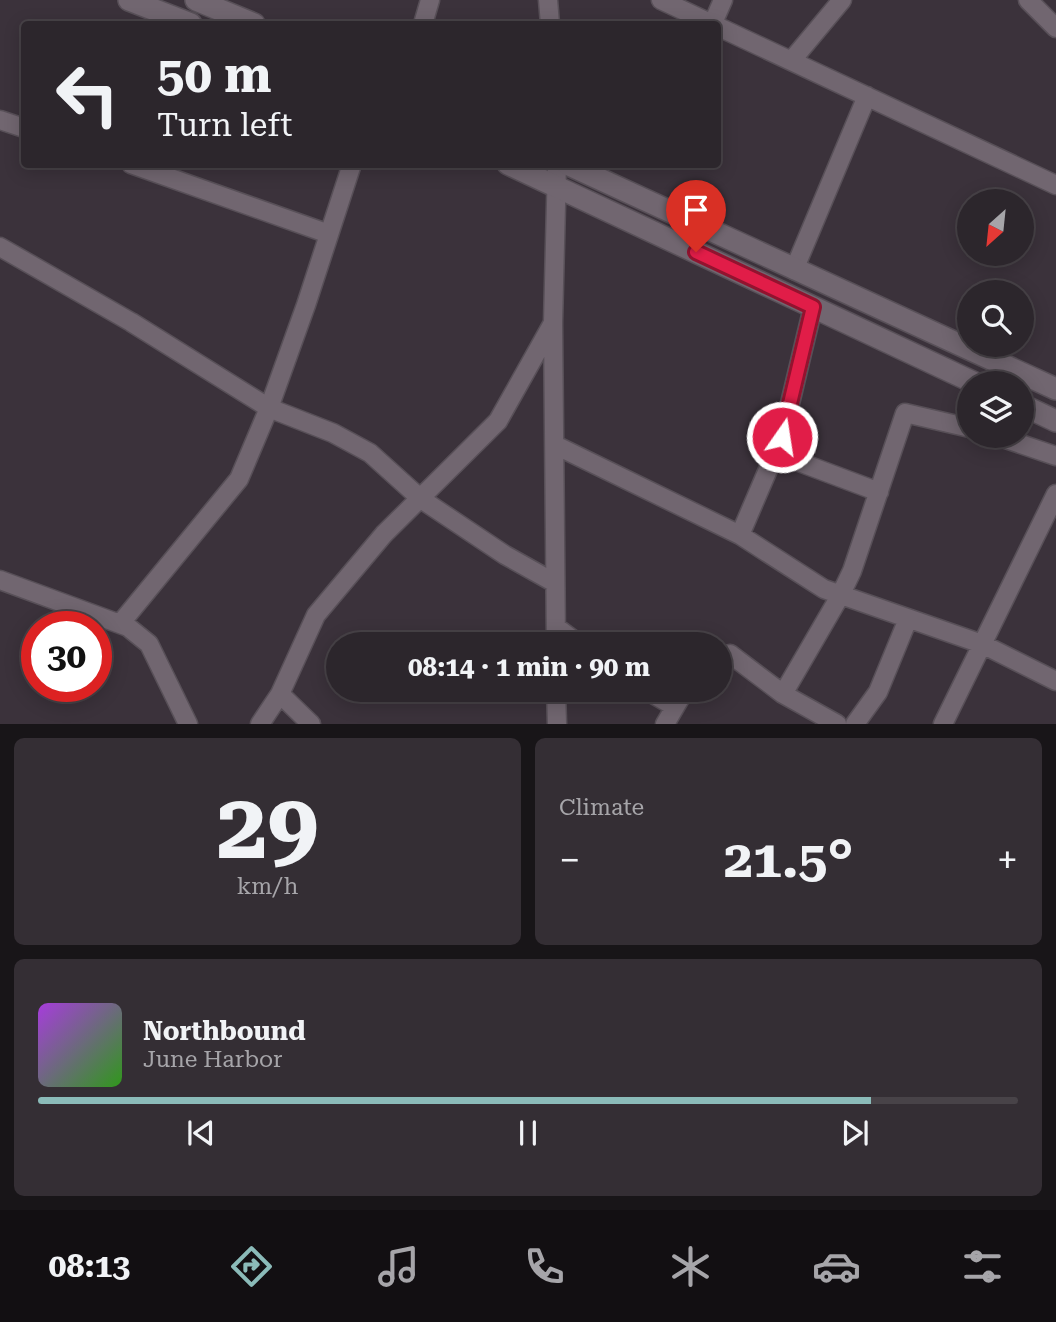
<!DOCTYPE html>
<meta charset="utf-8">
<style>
:root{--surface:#2c262c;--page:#342e34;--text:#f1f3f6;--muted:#a6a5a9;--line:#484348;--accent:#8bbbb9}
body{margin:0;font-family:"Roboto Serif",serif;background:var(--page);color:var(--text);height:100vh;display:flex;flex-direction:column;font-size:26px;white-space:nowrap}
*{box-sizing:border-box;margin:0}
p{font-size:23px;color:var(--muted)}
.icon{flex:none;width:38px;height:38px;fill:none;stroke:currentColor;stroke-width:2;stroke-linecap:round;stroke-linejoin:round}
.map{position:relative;height:724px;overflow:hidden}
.sheet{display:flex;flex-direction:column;gap:14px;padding:14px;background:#181518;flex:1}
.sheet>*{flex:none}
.hud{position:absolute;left:21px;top:21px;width:700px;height:147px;border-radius:7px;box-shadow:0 4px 18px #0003,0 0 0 2px var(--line);background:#2c262c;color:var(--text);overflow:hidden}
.needle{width:46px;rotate:207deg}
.tools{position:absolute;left:957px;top:189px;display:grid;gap:14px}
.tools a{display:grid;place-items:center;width:77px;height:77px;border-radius:50%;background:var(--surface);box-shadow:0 4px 18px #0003,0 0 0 2px var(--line);font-size:35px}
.speed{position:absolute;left:21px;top:611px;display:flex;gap:14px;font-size:35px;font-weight:700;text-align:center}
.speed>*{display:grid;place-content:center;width:91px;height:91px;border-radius:50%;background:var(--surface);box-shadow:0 4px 18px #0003,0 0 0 2px var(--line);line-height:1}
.speed .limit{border:10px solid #d22;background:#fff;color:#111}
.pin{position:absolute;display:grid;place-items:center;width:60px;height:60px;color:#fff;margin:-72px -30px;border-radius:50% 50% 50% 0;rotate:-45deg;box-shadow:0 0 7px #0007}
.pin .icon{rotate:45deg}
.me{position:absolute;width:77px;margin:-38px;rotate:13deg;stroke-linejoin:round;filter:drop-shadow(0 0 5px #0008)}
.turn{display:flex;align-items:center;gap:24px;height:147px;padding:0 21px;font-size:32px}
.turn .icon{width:91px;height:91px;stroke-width:2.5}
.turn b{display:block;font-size:49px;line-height:60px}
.big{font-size:52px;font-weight:700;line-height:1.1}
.sheet .card{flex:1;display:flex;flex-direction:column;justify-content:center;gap:10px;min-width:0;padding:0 24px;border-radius:10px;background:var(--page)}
.sheet .dial{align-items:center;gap:0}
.dial b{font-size:91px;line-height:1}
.song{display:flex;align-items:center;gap:21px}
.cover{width:84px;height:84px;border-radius:10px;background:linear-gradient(135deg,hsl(280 70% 55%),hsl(110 70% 35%))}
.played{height:7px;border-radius:4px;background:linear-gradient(90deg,var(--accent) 85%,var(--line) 85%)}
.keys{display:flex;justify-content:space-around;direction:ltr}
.heat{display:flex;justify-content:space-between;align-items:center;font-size:38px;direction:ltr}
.sheet .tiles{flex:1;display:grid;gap:14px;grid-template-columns:1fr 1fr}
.card:last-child{grid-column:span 2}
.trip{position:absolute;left:326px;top:632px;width:406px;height:70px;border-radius:35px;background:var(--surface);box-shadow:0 4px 18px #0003,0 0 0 2px var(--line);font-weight:700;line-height:70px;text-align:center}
.menu{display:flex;height:112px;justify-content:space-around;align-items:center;background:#120f12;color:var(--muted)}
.menu .icon{width:49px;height:49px}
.menu .active{color:var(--accent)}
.menu b{font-size:32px;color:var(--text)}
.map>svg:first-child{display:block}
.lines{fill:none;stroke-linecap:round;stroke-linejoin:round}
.minor-casing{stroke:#585058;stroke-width:21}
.tertiary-casing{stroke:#585058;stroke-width:24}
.minor{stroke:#716670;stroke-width:18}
.tertiary{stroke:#716670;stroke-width:21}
.route-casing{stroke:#92132f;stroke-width:18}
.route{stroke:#e11d48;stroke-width:12}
</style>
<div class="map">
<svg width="1056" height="724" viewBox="0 0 1056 724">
<rect width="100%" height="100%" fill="#3b323b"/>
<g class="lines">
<g class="minor-casing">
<path id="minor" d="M548 0 550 24
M661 0 1056 185
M1028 0 1056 28
M713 23 723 0
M423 24 430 0
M792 60 842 0
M0 120 24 128
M131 164 329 234
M0 247 131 322 269 408 333 433 370 453 421 499 505 555 555 583
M794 270 867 96
M997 436 1056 456
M555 445 740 535 824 589 982 644 1056 681
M775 453 879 492
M740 535 782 437 813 307
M0 580 128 627 149 644 188 724
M120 624 239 479 269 408 306 305 352 164
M556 627 579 644
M556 644 553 323 557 164
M719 656 730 654 783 694 837 724
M556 690 557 724
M646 690 675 707
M280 694 311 724
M783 694 840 596 852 571 905 413 970 428
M260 724 280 694 316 615 384 534 498 421 553 323
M665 724 685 690
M855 724 878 692 908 619
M943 724 1056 494"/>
</g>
<g class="tertiary-casing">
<path id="tertiary" d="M129 0 191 24
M196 0 254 24
M508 164 975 383
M567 164 1056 389
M1022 405 1056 421"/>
</g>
<use href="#minor" class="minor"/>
<use href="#tertiary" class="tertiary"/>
</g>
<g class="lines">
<g class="route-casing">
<path id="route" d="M696 252 813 307 782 437"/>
</g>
<use href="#route" class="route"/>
</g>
</svg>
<div class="tools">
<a><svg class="needle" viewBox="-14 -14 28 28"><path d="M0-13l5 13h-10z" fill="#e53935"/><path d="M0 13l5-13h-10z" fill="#a6a5a9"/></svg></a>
<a><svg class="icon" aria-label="search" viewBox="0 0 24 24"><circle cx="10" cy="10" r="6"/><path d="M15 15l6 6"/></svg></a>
<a><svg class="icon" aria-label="layers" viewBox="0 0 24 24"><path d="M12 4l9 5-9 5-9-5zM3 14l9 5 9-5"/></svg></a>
</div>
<div class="speed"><div class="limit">30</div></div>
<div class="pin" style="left:696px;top:252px;background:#d93025"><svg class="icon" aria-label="arrive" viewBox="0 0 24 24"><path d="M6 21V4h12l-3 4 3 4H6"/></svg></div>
<svg class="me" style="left:782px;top:437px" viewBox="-20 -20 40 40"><circle r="17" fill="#e11d48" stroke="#fff" stroke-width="3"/><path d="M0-11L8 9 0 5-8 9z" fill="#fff"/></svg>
<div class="trip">08:14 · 1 min · 90 m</div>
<div class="hud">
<div class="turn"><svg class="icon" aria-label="left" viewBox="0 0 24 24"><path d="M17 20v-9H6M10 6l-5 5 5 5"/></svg><div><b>50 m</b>Turn left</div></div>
</div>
</div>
<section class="sheet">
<div class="tiles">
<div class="card dial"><b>29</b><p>km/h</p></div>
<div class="card"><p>Climate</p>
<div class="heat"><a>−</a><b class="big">21.5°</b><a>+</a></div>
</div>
<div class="card">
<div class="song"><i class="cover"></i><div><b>Northbound</b><p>June Harbor</p></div></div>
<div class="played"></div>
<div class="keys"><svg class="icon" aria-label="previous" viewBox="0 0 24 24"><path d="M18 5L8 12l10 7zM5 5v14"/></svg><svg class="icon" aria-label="pause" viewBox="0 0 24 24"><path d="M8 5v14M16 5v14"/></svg><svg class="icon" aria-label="next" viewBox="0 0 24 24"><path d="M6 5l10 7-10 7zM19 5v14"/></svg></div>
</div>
</div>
</section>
<nav class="menu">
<b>08:13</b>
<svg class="icon active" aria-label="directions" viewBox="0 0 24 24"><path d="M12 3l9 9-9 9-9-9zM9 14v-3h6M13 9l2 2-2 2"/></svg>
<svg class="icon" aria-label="music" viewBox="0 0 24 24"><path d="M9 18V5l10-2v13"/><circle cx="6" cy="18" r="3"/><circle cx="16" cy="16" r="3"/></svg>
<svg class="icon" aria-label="phone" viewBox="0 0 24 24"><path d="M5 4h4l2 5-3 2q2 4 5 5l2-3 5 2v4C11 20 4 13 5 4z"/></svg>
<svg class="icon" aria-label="climate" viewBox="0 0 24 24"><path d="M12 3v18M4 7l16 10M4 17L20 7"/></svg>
<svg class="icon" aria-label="car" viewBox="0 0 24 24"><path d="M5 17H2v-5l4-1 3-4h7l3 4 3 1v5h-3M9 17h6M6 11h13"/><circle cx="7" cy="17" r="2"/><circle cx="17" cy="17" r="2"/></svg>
<svg class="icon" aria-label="filters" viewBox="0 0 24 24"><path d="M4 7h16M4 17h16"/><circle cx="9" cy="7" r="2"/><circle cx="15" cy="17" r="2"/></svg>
</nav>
